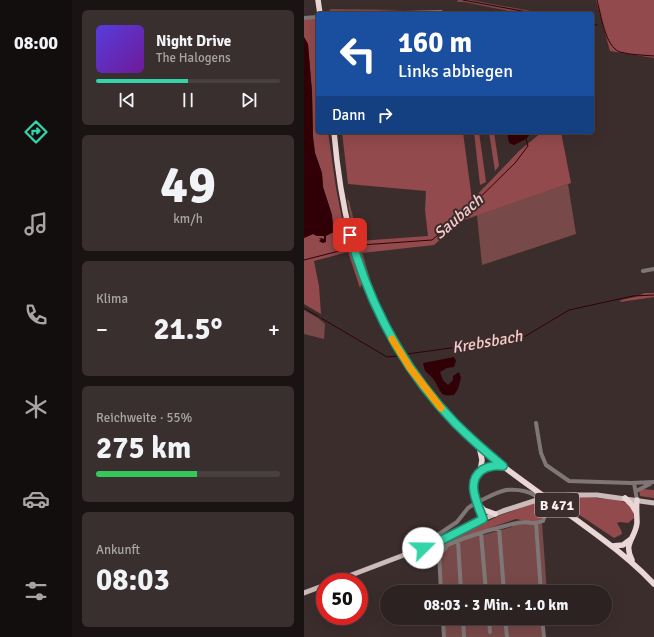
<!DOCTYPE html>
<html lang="de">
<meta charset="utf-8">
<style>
:root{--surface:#2d2222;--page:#392f2f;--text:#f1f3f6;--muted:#a7a4a5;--line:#483f40;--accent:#32d4a9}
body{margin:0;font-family:Signika,sans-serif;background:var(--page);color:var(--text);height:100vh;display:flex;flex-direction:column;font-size:15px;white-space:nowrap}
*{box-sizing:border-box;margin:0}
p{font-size:13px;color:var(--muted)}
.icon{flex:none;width:22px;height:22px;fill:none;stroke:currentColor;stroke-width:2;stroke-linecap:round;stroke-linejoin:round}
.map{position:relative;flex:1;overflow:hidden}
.side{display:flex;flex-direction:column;gap:10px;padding:10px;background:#191313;width:232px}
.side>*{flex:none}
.hud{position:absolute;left:12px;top:12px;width:278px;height:122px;border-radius:4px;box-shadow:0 4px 16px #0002,0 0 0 1px var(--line);background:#1a4fa0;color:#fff;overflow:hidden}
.speed{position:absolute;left:12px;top:573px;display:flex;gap:8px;font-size:20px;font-weight:700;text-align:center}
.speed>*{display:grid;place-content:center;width:52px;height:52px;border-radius:50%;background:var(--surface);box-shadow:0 4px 16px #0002,0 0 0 1px var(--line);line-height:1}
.speed .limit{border:6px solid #d22;background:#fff;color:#111}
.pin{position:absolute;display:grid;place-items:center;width:34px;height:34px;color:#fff;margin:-17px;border-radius:8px;box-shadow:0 2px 6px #0006}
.me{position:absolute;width:44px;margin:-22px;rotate:68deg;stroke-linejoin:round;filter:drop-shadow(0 0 3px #0008)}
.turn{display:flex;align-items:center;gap:14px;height:84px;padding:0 16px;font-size:18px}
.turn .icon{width:52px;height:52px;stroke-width:2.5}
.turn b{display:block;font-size:28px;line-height:34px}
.then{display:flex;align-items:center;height:38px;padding:0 16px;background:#0003;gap:8px;font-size:15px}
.big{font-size:30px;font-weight:800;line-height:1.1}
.side .tile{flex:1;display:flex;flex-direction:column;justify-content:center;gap:6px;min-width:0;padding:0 14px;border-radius:6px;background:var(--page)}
.side .dial{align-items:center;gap:0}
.dial b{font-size:52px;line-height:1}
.song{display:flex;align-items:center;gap:12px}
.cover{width:48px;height:48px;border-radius:6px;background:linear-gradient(135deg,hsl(250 70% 55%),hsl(280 70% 35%))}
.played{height:4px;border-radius:2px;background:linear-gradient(90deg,var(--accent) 50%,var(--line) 50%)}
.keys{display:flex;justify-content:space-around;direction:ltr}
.heat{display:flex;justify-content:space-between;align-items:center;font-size:22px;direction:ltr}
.charge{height:6px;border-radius:3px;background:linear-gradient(90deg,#34c759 55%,var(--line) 0)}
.trip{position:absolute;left:76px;top:585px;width:232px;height:40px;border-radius:20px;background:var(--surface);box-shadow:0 4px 16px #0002,0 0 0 1px var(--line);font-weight:800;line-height:40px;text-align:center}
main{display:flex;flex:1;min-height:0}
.tab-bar{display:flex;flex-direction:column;width:72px;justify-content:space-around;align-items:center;background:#120e0e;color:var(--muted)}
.tab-bar .icon{width:28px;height:28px}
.tab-bar .active{color:var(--accent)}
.tab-bar b{font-size:18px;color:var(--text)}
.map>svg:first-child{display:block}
.green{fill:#784949}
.forest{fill:#934a4c}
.water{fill:#310006}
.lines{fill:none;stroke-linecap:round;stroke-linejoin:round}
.stream{stroke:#310006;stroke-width:1}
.minor{stroke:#7f7776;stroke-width:4}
.major{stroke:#cbb;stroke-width:5}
.highway{stroke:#ead6d5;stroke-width:5.5}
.major-bridge{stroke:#cbb;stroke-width:5}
.route-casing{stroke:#208a6e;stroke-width:10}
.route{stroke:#32d4a9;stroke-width:7}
.slow{stroke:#f59e0b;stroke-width:7}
.labels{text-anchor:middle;stroke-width:4;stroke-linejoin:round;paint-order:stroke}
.shield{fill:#3c2d2d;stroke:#c2b7b6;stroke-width:1}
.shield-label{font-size:14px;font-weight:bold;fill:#fcf2f1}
.water-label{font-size:16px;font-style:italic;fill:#f8cbca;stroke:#3c2d2d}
</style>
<main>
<nav class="tab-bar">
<b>08:00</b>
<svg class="icon active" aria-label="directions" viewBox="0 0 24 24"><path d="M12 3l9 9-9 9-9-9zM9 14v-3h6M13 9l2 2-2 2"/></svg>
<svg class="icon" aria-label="music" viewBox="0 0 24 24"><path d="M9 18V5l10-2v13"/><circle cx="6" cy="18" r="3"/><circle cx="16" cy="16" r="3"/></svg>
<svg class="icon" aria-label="phone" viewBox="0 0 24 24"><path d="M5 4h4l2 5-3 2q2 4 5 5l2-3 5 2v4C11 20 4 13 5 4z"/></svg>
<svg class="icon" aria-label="climate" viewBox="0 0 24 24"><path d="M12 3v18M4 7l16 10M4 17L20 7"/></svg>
<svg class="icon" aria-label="car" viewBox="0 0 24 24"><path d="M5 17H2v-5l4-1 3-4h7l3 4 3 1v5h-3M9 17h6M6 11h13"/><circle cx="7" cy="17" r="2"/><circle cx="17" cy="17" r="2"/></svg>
<svg class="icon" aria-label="filters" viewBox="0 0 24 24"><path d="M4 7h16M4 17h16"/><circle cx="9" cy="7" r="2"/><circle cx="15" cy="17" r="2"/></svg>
</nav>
<section class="side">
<div class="tile">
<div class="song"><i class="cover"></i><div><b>Night Drive</b><p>The Halogens</p></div></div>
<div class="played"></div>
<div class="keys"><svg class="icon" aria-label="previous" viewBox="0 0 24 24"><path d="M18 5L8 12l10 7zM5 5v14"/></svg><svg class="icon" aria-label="pause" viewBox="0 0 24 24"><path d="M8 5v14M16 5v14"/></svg><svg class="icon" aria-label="next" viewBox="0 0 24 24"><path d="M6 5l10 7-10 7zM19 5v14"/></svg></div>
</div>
<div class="tile dial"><b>49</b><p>km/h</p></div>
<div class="tile"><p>Klima</p>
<div class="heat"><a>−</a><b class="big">21.5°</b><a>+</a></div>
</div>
<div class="tile"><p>Reichweite · 55%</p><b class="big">275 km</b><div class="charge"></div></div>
<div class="tile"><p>Ankunft</p><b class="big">08:03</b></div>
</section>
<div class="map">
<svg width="350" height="637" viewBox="0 0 350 637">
<rect width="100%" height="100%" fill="#3c2d2d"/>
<path class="green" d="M154 0H167L243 14H220L160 2H153Z
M27 9 101 10 23 13Z
M264 184 272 234 178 265 173 215Z
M43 199 45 201 55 241 71 296 70 294 51 242Z
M0 310 14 318 21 324 20 339 0 334Z
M221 523 230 525 236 592H136L134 552 144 545 178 533 179 535 208 527V525Z
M238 523 243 592H238L233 524Z
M137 618H237L238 637H138Z"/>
<path class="forest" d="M292 0H350V58L306 51Z
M7 19 14 20V132H24L32 188 41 234 58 283 56 288 44 252 10 261 15 286 17 314 0 304V238L9 234 13 236 20 235V239L16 238 17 240 15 241 19 243 22 236 28 215 19 187 18 173 11 153 9 137 8 92 4 44 0 37V20Z
M38 132H159L168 200 215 151 238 132H257L267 183 157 221 130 245 58 253 55 241 124 236 121 210 122 191 44 184Z
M170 132H175L182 182 176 185Z
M185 132H190L195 166 191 171Z
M341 293H350V297L316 302 317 300 331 297Z
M338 489 350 490V498L336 496 335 490Z
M276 497C287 498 319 498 327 506 330 509 330 514 330 518L324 523 316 522 313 523 317 530 318 534 310 538 256 502V500L257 499Z
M230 503 238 506 240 512 237 520 232 522H226L212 519 145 542 113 558 112 556 113 554 197 515Z"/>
<path class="water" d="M0 37 4 44 8 92 9 137 11 153 18 173 19 187 28 215 30 232 22 236V242L19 243 15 241 17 240 15 238 20 239V236H13L9 234 0 238Z
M203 132H228L222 139 210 145 205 143Z
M150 357 152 361 150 367 143 368 136 372 139 380 144 385 149 380V376L155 372 157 378 154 389 150 395C137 397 137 393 132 383 129 378 125 374 121 371L119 363Z"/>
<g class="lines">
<path class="stream" d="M159 0 234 14
M293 0C297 14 301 47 316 52 327 55 339 55 350 56
M288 24 293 25
M57 245 128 240 156 217 211 163 224 146 222 139
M0 260 47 248
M0 308 15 317
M17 318 83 357 94 356
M160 346 161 353
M103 354 205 340 220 337 265 310 329 296 350 295"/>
<path class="minor" d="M62 14 137 12
M0 18 14 17
M339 271 350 269
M232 423 237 453 242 465 265 481 327 483 350 482
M330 483 333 500
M332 491 346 484
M170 504 164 508 153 522 132 536 121 542 107 543 103 545 110 563C137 544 181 530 213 523 224 520 226 526 239 521 250 497 221 488 202 490 193 492 186 496 178 500
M232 524 237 592
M195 528 200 592
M177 533 182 592
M154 541 157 592
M137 592 135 553 141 549 143 545
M139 618 140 637
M159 618 160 637
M185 618 186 632
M201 618 203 637
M238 618 240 637"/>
<path class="major" d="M250 496 271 495H293L350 503
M29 582 142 539 179 519 199 511 233 500
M0 593 21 585"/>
<path class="highway" d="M14 0 16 14
M30 132C33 167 38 202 47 237 71 329 125 408 200 467 232 491 265 514 297 538 316 552 334 567 350 584
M175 446 178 460 176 472
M321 498 328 505 332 512
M175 505 180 510 191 514
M179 519C174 504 161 482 178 470 184 466 190 465 198 466
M308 546 319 545 327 539
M328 560C319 543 331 539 333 523 333 516 332 508 333 500"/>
<path class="major-bridge" d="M233 500 250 496"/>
</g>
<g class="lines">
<g class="route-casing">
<path id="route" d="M46 235C66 306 100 370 151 423 166 438 182 452 199 466 191 465 184 466 178 470 161 482 174 504 179 519L142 538 119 548"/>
</g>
<use href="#route" class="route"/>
<path class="slow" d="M88 339 106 368 137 408"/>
</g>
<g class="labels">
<rect class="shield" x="231" y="493" width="44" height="24" rx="3"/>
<g class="shield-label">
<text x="253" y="510">B 471</text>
</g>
<g class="water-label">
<text transform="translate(154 216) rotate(-41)" y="6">Saubach</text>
<text transform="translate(183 341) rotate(-10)" y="6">Krebsbach</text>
</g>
</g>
</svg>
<div class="speed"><div class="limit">50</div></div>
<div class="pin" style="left:46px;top:235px;background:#d93025"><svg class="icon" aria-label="arrive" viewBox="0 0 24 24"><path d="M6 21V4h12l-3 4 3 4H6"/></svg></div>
<svg class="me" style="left:119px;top:548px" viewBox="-20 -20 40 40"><circle r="19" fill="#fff"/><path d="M0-13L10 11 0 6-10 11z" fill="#32d4a9"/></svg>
<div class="trip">08:03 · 3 Min. · 1.0 km</div>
<div class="hud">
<div class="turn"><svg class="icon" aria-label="left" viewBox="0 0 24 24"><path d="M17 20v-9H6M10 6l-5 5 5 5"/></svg><div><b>160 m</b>Links abbiegen</div></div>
<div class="then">Dann<svg class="icon" aria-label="right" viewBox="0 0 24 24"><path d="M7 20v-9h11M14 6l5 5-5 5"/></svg></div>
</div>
</div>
</main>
